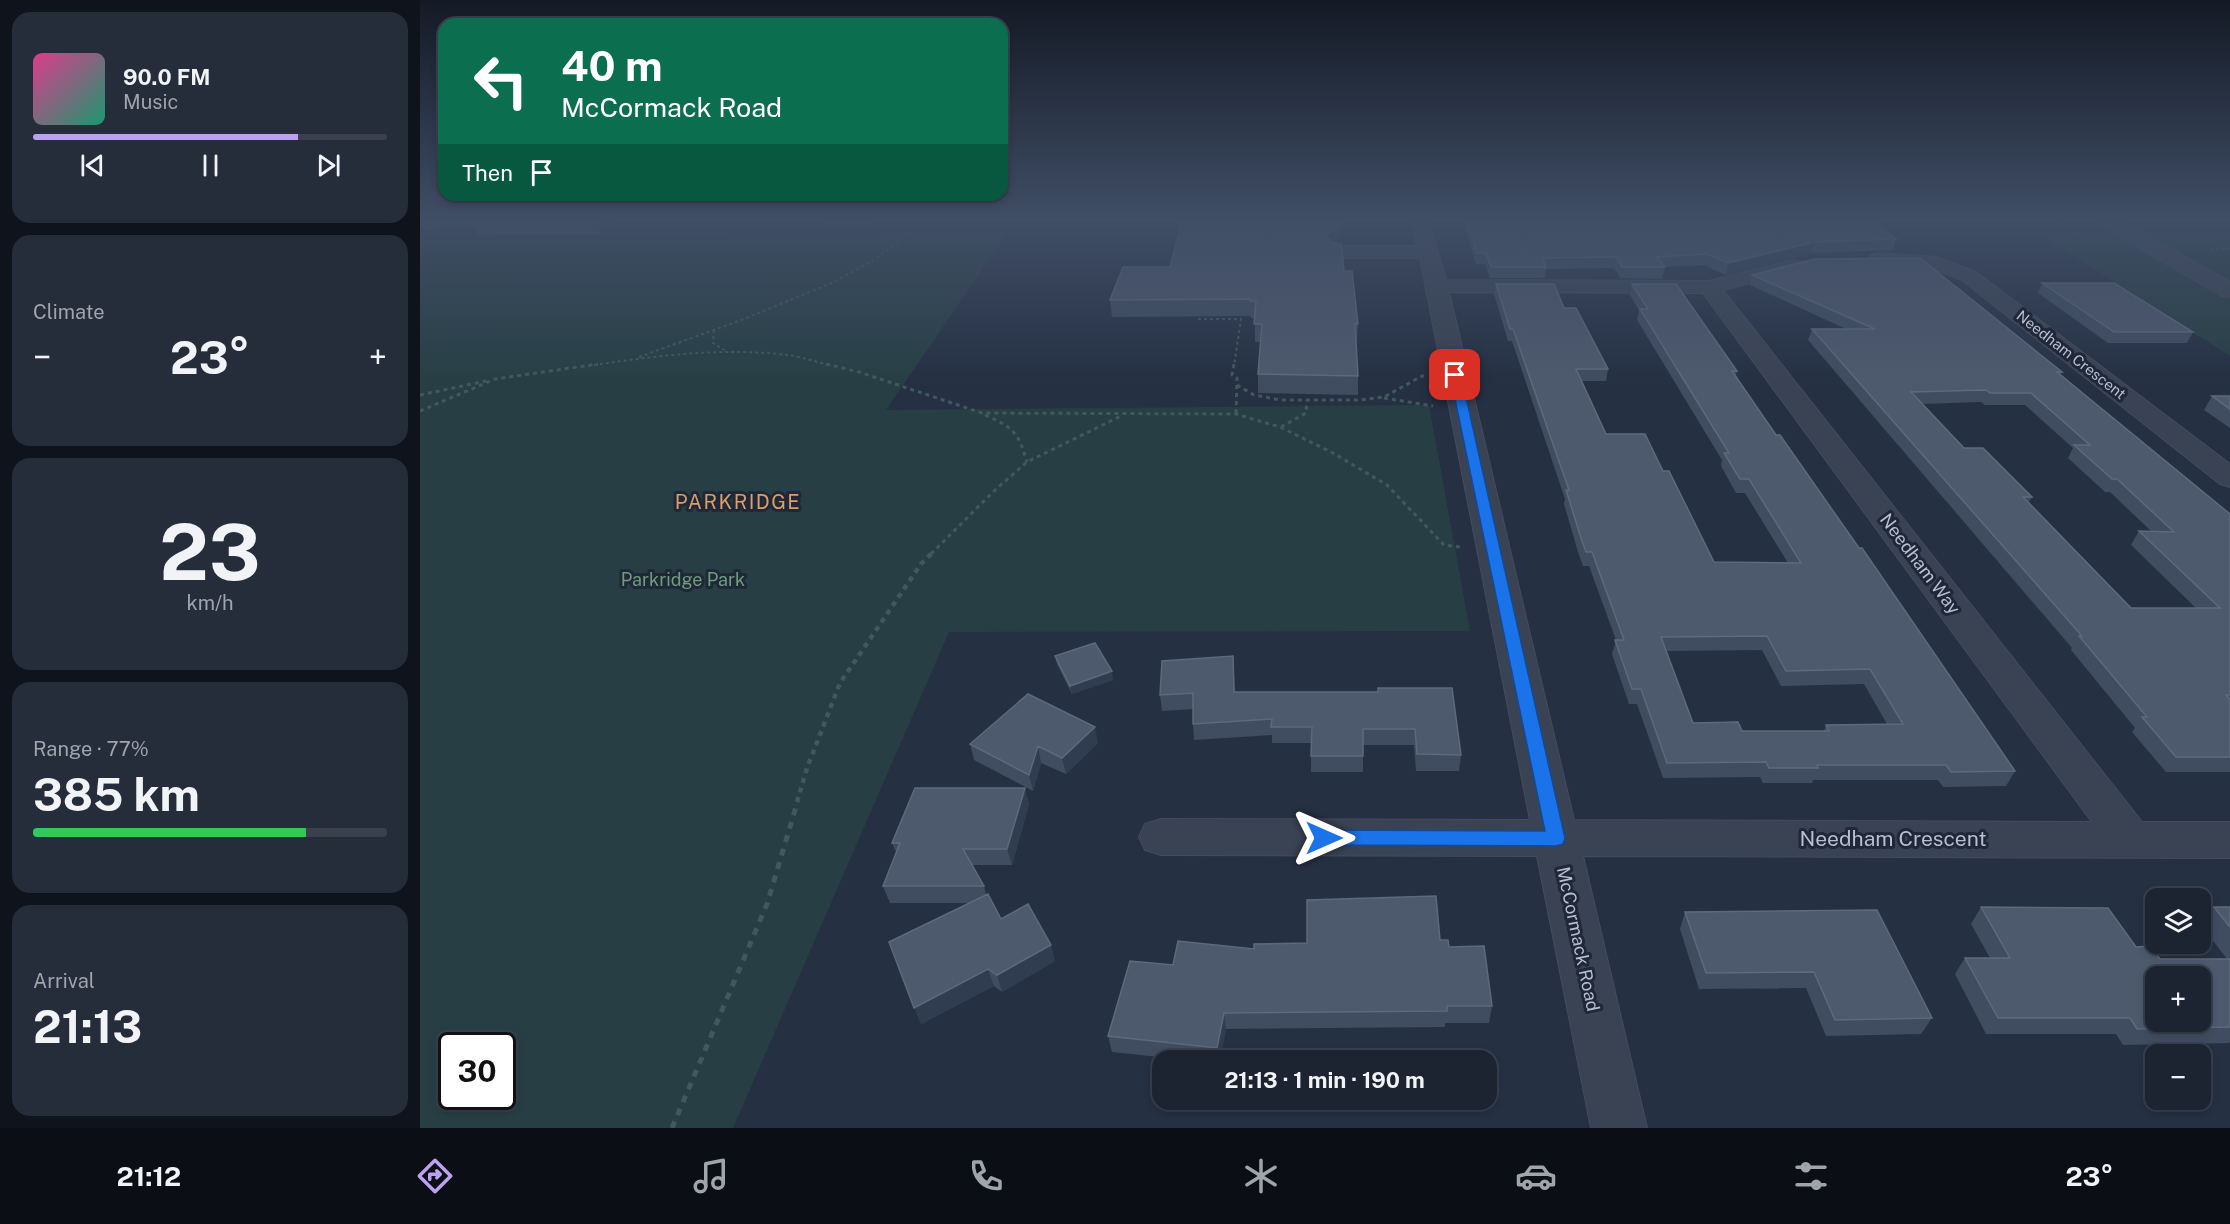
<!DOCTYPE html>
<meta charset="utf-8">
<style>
:root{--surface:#1c2432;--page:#252c3a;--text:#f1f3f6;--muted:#a0a4ac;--line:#3a414d;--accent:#bca0f2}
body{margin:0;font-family:"Public Sans",sans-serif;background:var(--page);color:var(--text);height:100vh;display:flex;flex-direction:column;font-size:22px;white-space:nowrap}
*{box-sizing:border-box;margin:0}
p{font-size:20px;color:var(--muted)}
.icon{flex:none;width:33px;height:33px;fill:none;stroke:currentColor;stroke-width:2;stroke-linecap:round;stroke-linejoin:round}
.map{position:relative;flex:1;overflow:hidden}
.sheet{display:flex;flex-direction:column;gap:12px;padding:12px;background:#0f141c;width:420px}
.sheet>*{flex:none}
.top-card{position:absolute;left:18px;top:18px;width:570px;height:183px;border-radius:18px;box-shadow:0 3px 9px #0003,0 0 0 2px var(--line);background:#0b6e4f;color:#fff;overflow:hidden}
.buttons{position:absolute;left:1725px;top:888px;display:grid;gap:12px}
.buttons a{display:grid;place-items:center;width:66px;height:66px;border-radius:12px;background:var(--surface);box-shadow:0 3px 9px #0003,0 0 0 2px var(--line);font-size:30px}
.speed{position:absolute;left:18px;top:1032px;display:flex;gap:12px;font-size:30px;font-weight:700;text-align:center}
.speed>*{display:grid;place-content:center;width:78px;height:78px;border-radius:50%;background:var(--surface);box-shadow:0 3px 9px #0003,0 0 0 2px var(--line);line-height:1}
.speed .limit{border:3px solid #111;border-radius:9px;background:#fff;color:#111}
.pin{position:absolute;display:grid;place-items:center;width:51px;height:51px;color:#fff;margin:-26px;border-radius:12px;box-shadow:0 3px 9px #0006}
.me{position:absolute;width:66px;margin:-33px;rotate:90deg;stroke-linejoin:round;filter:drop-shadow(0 0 4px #0008)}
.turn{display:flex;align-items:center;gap:21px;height:126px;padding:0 24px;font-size:27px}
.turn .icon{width:78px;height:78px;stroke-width:2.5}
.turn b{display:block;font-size:42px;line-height:51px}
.then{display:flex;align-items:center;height:57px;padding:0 24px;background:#0003;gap:12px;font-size:22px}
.big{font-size:45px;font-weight:700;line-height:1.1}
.sheet .card{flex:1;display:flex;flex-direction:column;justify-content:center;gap:9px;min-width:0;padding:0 21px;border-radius:18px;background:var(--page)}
.sheet .dial{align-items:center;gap:0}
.dial b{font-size:78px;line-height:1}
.song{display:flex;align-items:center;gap:18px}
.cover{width:72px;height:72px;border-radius:9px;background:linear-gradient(135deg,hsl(330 70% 55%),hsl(160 70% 35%))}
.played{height:6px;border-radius:3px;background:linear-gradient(90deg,var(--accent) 75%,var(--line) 75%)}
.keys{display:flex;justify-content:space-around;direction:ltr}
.heat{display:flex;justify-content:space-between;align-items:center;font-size:33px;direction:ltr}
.charge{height:9px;border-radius:4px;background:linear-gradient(90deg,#34c759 77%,var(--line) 0)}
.trip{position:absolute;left:732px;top:1050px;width:345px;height:60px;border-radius:18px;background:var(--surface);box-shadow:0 3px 9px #0003,0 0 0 2px var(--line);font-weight:700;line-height:60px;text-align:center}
.tabs{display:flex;height:96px;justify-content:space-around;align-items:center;background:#0b0e14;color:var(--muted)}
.tabs .icon{width:42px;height:42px}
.tabs .current{color:var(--accent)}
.tabs b{font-size:27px;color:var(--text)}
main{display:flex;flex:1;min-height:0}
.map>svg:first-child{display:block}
.green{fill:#273f44;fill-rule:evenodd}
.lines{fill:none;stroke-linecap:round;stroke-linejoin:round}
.minor-casing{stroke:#444b5c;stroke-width:2}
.path-far3{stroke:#41585c;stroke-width:2;stroke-dasharray:3 3;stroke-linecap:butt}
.path-far2{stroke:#41585c;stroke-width:3;stroke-dasharray:4 4;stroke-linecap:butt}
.path-far1{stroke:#41585c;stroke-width:4.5;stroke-dasharray:5 5;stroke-linecap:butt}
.path{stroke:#41585c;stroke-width:5;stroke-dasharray:7 7;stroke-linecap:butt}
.minor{fill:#3a4353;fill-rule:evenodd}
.wall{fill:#404d61;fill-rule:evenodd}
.shaded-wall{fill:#303c50}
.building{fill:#4d596d;stroke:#5d697c;stroke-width:1.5;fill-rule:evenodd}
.route{fill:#1a73e8;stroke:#114b97;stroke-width:1.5}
.labels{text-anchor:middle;stroke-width:6;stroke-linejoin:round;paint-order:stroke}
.far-street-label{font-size:15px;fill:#b7becc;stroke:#1f2738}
.street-label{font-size:18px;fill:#b7becc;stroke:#1f2738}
.park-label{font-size:18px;fill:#6d9e7c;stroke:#1f2738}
.neighbourhood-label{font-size:20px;letter-spacing:1.5px;fill:#da9f64;stroke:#1f2738}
.near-street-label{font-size:21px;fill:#b7becc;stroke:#1f2738}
</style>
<main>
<section class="sheet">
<div class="card">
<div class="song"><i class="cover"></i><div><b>90.0 FM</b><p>Music</p></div></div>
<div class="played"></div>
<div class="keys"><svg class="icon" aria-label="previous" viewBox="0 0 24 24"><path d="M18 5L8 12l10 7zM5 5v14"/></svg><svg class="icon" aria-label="pause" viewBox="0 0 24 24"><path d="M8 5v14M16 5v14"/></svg><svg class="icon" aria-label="next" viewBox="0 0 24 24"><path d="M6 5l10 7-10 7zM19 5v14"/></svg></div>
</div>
<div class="card"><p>Climate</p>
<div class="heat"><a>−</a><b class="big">23°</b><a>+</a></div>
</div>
<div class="card dial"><b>23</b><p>km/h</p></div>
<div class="card"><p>Range · 77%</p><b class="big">385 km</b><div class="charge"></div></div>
<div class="card"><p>Arrival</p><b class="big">21:13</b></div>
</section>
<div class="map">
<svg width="1810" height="1128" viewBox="0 0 1810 1128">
<rect width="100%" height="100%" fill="#253043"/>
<path class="green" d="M470 222H595L466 410 1009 405 1050 631 529 632 313 1128H0V240L454 238ZM32 1046H82V1096H32Z
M1600 222H1810V356Z"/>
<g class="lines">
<g class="minor-casing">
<path id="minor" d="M991 222H1009L1026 280 1289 281 1374 260 1381 262 1384 266 1381 270 1303 290 1722 822H1810V858L1163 856 1227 1128H1171L1117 856 741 855 725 850 719 837 725 824 741 819 1110 820 1000 258H919L912 256 909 252 912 248 919 246H997ZM1029 292 1283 293 1672 822 1154 820Z
M1680 222H1703L1810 282V297L1802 296 1682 226Z
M1458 253 1517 257 1556 272 1810 464V487L1800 484 1542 280 1514 269 1451 263 1448 259 1451 255Z"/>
</g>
<path class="path-far3" d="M1638 222 1675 244
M1790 250 1810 248
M778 319H821L814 366
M294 330 293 343 306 351
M219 357 324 319 414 282 452 261 480 241 494 222
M168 366C234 356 301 347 367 355 382 357 397 362 412 366"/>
<path class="path-far2" d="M406 364 439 372 562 413 816 414 860 427 913 453 967 485 1024 545 1040 547
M814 364 812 375 817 378 816 414
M817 385 834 395 861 400H939L964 397 1002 376H1008
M0 395 66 381
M964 398 1013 406
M0 411 75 379 178 364
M565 415C594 428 598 432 607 462
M861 427 886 413 887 400
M511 554 576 489 607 462 703 415"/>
<path class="path-far1" d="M377 802 387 768 420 683 501 564 513 552"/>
<path class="path" d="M252 1128 347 904 378 800"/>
<use href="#minor" class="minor"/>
</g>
<path class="wall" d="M0 222H325L195 223 178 234 58 235 55 228 0 229Z
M404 222H459L454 227 406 228Z
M1045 222H1454L1476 239 1473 250 1392 253 1306 275 1284 265 1245 267 1242 279 1200 278 1194 268 1126 269 1125 278H1070L1065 264H1056L1045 228Z
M919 244 924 271 938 324 937 342H936L938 376V395L838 393V374L840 342H835V318H831V316L692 317 690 300 750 267Z
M1332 275 1642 372 1641 375 1810 514V772H1746L1712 732 1715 728 1651 650 1652 648 1388 340 1392 329H1426L1330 285ZM1561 402 1565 405H1605L1653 448 1648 458 1685 492H1690L1731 531H1719L1711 545 1776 608H1711L1609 502 1612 497 1544 448 1502 404Z
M1622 283 1773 332 1767 343H1688L1618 293Z
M1076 284 1144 308 1188 369 1186 381H1161L1186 434 1243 471 1294 562 1368 563 1325 493H1316L1301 466 1302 460 1217 320 1219 310 1210 295 1212 284 1317 371 1316 376 1356 435 1595 771 1586 786 1523 787 1518 780H1393L1392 783H1343L1340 777 1243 778 1217 704H1209L1192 654 1196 640 1169 566H1163L1158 552 1144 504 1145 499 1092 341H1088L1074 294ZM1342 650 1361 686 1444 684 1467 724 1406 725 1404 731H1322L1273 723 1246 651Z
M1792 396H1810V428L1784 410Z
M635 656 693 680 652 694 637 664Z
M813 656 815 692H958L1041 755 1039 771H996L994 745H943V772H891V743H852V735L774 740 773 724V709L742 711 740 695Z
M678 743 646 774 621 763 613 791 554 760 550 744Z
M609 804 592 865H552L564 886 566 894 581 919 635 961 582 992 574 986 501 1024 549 903H470L463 886 476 852 472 843Z
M1561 907 1716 947 1740 959H1807L1780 924V922L1794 907H1810V1042L1809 1043 1703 1045 1696 1034H1566L1535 974 1545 958H1570L1551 924Z
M1265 912 1512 1018 1501 1034 1406 1036 1386 988 1279 989 1260 929Z
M1020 940 1029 947 1072 1006 1069 1023H1025V1027L806 1029 800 1060H767L692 1052 688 1036 753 965 834 949Z"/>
<path class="shaded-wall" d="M176 222H195V223L178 234 173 224Z
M452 222H459L454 227Z
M920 228 919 244 911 246 907 236 911 230Z
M1395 242 1392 253 1306 275 1308 263Z
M692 671 693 680 652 694 650 686Z
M675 727 678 743 646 774 642 758Z
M618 746 621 763 613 791 609 775Z
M605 788 609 804 592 865 587 849Z
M631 945 635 961 582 992 577 975Z
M568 969 574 986 501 1024 494 1008Z
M804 1013 806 1029 800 1060H798L797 1048Z"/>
<path class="building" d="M57 222H176L173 224 53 225Z
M762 222H919L920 228 911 230 907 236 911 242 921 244 924 271H932L938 324H935L938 376 838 374 842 324H834L836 301H830V299L690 300 703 267H750Z
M1047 222H1454L1476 239 1395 242 1308 263 1287 254 1237 257 1245 267H1202L1196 257 1122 258 1126 267H1071L1066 253H1057Z
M1500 258 1642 372H1637L1810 514V695H1806L1810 699V757H1756L1722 717H1727L1659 636H1662L1392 329H1455L1332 275 1395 259ZM1566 390 1570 393H1611L1670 445H1654L1692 479H1697L1754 532 1719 531 1800 608H1711L1603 497H1612L1563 448H1544L1491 392Z
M1622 283H1694L1773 332H1694Z
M1076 284H1134L1144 308H1156L1188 369H1156L1186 434H1225L1243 471H1249L1294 562 1381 563 1329 479H1320L1304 453H1309L1220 309H1228L1212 284H1256L1317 371H1312L1356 435H1360L1439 548H1442L1595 771 1531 772 1526 765H1397L1398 768H1349L1346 762 1247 763 1221 689H1212L1195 640H1204L1172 552H1166L1161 538 1146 490H1149L1093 329H1090ZM1347 636 1366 671 1450 669 1483 724 1406 725 1409 731H1322L1318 722 1273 723 1241 637Z
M1792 396H1810V409Z
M675 643 692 671 650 686 635 656Z
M813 656 814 692H958V688H1032L1041 755 997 754 995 729H943V756H891L892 727H851L852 719 773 724V693L740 695 742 661Z
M608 694 675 727 642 758 618 746 609 775 550 744Z
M495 788H605L587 849H543L564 886H463L480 843H472Z
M568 894 581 919 608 904 631 945 577 975 568 969 494 1008 469 942Z
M1016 896 1020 940H1028L1029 947 1064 946 1072 1006H1027V1011L804 1013 797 1048 688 1036 710 961 753 965 758 941 834 949V944L887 943V900Z
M1561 907 1688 908 1716 947 1730 946 1740 959H1810V1027L1717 1029 1710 1018H1578L1545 958H1590ZM1736 976H1780V1022H1736Z
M1794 907H1810V927Z
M1457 910 1512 1018 1415 1020 1394 972 1286 973 1265 912Z"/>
<linearGradient id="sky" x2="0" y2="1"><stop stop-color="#141a25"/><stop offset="0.58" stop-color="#404e66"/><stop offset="1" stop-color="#404e66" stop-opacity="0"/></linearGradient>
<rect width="1810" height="380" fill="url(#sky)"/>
<path class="route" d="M1035 372 1041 375 1145 838 1143 844 1136 846 904 845 897 843 895 838 897 832 904 830 1125 831 1030 375Z"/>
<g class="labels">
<g class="far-street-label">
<text transform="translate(1651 355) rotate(38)" y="5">Needham Crescent</text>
</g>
<g class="street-label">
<text transform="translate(1500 564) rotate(53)" y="6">Needham Way</text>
<text transform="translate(1158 939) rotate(78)" y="6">McCormack Road</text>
</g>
<g class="park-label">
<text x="263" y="586">Parkridge Park</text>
</g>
<g class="neighbourhood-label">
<text x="318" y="509">PARKRIDGE</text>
</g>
<g class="near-street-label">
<text x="1473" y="846">Needham Crescent</text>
</g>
</g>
</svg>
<div class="buttons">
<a><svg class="icon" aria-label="layers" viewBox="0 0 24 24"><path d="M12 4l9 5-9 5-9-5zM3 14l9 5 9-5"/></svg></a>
<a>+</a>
<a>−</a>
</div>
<div class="speed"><div class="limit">30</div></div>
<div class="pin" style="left:1035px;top:375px;background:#d93025"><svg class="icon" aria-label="arrive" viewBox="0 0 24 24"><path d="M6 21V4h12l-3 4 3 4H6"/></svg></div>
<svg class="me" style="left:904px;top:838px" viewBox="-20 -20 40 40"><path d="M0-17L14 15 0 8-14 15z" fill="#1a73e8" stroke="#fff" stroke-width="4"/></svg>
<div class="trip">21:13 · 1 min · 190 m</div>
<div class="top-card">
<div class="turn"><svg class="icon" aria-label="left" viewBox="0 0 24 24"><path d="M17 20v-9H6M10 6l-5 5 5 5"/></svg><div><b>40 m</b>McCormack Road</div></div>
<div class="then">Then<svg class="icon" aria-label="arrive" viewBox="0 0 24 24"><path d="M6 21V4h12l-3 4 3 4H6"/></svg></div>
</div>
</div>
</main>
<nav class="tabs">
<b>21:12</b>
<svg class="icon current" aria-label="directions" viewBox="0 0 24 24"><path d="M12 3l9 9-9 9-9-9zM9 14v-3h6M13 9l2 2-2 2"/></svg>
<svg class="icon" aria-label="music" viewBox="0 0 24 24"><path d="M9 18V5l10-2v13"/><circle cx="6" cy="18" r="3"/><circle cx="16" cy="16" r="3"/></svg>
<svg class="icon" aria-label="phone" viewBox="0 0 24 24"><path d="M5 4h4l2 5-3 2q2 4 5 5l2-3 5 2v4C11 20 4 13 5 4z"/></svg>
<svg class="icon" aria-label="climate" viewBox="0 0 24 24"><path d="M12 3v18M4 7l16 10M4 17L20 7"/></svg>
<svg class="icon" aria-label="car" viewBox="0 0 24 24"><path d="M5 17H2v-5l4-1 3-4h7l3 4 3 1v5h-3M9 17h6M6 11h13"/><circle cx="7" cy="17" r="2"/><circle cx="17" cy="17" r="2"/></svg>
<svg class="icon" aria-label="filters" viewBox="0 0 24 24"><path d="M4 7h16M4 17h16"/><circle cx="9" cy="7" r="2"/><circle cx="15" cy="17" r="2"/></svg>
<b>23°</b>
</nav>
